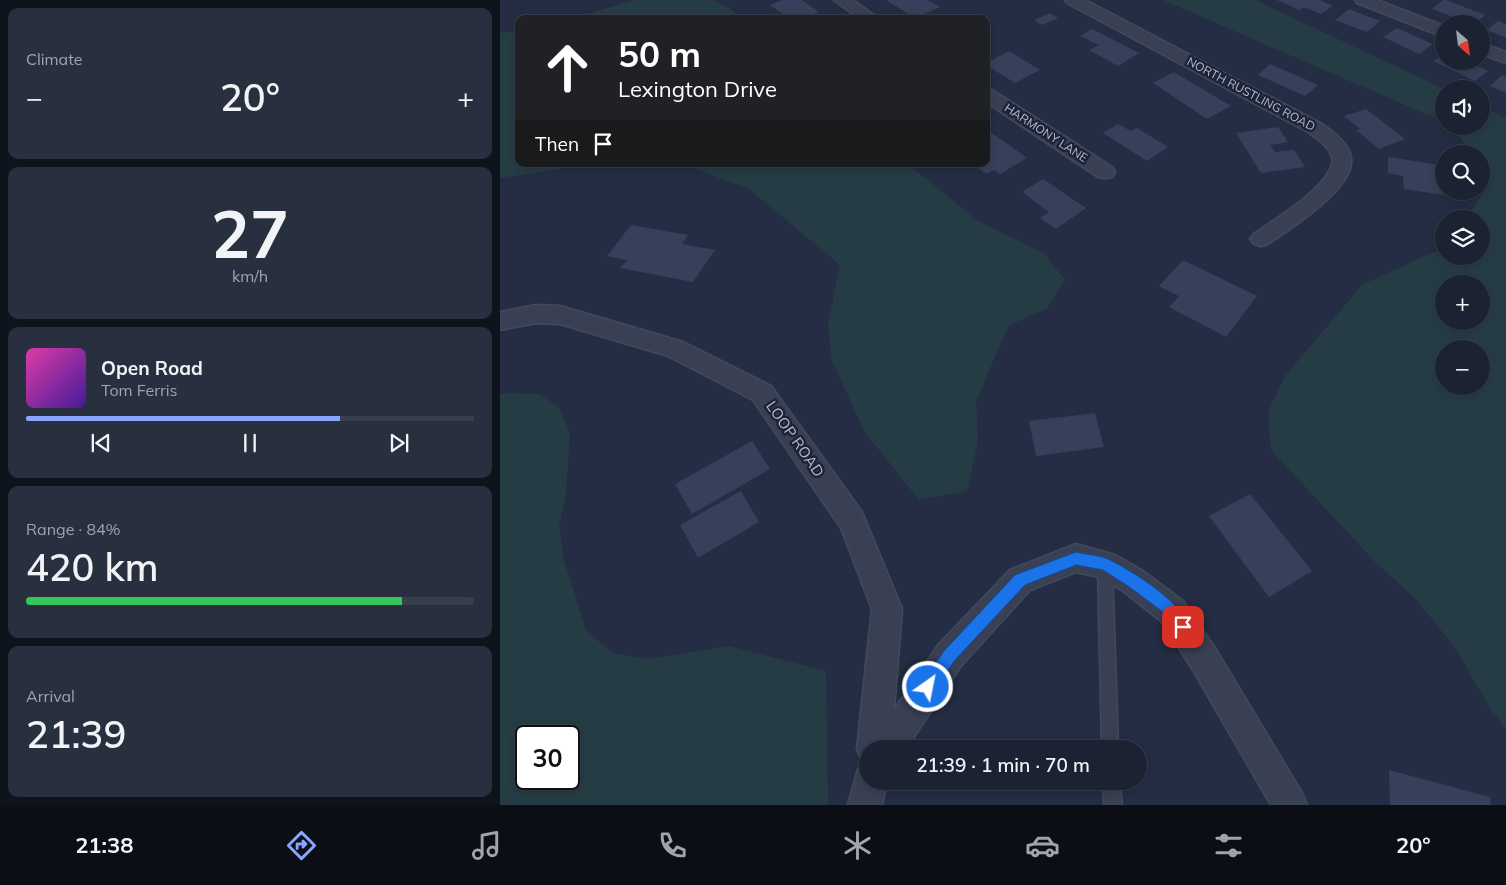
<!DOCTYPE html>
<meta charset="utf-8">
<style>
:root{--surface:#1b2232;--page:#282f3e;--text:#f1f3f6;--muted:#a0a4ac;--line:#393f4d;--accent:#88a5ff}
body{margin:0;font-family:Mulish,sans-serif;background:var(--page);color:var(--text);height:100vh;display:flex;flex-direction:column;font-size:19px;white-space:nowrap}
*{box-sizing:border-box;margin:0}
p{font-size:16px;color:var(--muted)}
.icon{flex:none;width:28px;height:28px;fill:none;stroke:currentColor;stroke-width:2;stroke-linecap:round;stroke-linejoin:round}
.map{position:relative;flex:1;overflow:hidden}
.details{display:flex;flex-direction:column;gap:8px;padding:8px;background:#0f131c;width:500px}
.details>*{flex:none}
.guide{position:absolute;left:15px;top:15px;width:475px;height:152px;border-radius:10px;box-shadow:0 2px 8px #0003,0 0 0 1px var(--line);background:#202124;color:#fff;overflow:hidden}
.needle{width:32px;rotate:152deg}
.tools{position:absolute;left:935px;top:15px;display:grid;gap:10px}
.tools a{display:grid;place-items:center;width:55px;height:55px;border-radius:50%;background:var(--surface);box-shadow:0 2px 8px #0003,0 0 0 1px var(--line);font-size:25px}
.speed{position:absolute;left:15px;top:725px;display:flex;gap:10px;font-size:25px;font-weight:700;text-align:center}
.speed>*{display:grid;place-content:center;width:65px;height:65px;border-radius:50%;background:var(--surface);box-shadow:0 2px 8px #0003,0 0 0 1px var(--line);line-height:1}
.speed .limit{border:2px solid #111;border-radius:8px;background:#fff;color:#111}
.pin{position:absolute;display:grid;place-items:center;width:42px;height:42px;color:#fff;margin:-21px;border-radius:10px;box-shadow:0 2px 8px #0006}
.me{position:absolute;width:55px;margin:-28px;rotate:33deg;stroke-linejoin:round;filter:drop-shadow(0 0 4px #0008)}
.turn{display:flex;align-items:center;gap:18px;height:105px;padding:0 20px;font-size:22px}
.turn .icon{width:65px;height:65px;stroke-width:2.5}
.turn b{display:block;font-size:35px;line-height:42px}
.then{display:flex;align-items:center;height:48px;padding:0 20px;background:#0003;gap:10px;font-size:19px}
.big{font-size:38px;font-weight:600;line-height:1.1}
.details .widget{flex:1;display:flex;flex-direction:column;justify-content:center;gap:8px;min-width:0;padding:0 18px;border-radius:10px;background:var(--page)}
.details .dial{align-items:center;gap:0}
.dial b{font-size:65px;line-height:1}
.song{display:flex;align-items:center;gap:15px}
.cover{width:60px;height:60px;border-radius:8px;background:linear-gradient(135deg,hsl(320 70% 55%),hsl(260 70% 35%))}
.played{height:5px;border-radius:2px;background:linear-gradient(90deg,var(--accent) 70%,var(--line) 70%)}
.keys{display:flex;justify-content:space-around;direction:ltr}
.heat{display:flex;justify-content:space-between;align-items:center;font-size:28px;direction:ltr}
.charge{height:8px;border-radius:4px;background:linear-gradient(90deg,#34c759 84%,var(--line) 0)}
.trip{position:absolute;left:359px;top:740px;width:288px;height:50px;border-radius:25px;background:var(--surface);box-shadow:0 2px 8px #0003,0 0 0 1px var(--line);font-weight:600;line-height:50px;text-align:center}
.tabs{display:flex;height:80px;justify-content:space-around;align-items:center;background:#0b0e14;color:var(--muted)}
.tabs .icon{width:35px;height:35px}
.tabs .current{color:var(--accent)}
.tabs b{font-size:22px;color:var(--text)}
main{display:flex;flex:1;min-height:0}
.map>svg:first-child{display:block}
.green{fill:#263c44;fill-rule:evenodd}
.building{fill:#36405a}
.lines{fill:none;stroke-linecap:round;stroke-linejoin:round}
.lane-casing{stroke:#42495c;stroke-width:3}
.street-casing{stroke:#42495c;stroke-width:3}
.lane{fill:#394053;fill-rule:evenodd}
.street{fill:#394053;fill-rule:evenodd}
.route{fill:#1a73e8;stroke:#114b97}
.labels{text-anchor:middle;stroke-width:5;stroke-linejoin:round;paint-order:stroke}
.far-street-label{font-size:12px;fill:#b6bbcd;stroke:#1d2438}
.street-label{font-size:15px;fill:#b6bbcd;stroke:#1d2438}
</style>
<main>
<section class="details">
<div class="widget"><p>Climate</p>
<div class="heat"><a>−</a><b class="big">20°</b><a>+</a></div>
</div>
<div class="widget dial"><b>27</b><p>km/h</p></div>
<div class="widget">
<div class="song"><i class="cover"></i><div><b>Open Road</b><p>Tom Ferris</p></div></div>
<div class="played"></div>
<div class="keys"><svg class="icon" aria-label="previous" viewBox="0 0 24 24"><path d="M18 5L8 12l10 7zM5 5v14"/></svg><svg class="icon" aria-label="pause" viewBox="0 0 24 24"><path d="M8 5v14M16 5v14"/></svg><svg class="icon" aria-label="next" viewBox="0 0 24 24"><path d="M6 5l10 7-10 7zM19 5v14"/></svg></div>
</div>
<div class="widget"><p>Range · 84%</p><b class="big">420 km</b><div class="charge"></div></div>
<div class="widget"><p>Arrival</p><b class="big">21:39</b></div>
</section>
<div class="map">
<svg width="1006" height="805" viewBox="0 0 1006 805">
<rect width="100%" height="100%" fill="#242d43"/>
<path class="green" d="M135 0H214L231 9 242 19H69Z
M663 0H755L944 89V125L935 118Z
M19 30V164H96L0 178V33Z
M981 106 1006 118V729L988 705 956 649 916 599 876 563 771 450 768 412 785 376 863 284 941 249 944 247V256H981V219H966L987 187 981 171V154H971L960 138 945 126H981ZM944 284H981V321H944ZM944 349H981V386H944Z
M154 164H408L478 221 544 253 565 280 546 309 509 325 476 401 478 441 467 491 419 500 364 431 332 361 328 325 340 265 249 189 185 165Z
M7 393 40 394 60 409 70 433 66 493 59 527 64 560 86 630 112 653 149 659 229 646 326 671 328 805H0V395ZM26 736H69V779H26Z"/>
<path class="building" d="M283 0H302L319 12 302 19H289L270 5Z
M386 0H427L440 7 415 18Z
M777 0H820L833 6 821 14 804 7 799 10Z
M943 0H946L985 15 975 24H971L932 9Z
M849 9 880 21 867 32 835 20Z
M550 13 558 18 542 25 534 20Z
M998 21 1006 24V38L987 30Z
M897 28 933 44 919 54 883 37Z
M592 29 639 53 618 66 589 50 599 45 580 36Z
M509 51 540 70 515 83 486 65V63Z
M944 54V61H966L988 71 975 81 933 61Z
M770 64 818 85 805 96 758 75Z
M674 72 731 106 707 119 653 83Z
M1002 75 1006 77V93L990 86Z
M866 109 905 139 879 149 856 130 860 129 844 116Z
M618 124 631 131 637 128 668 147 647 161 603 133Z
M778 127 788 142 770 145 775 152 794 150 805 167 761 173 736 133Z
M486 130 496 136 527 158 500 174 494 170 486 174 478 168 486 164Z
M888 157 940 165 943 195 904 189 903 176 888 173Z
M543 179 586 208 556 229 540 218 549 212 522 192Z
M131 225 188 235 182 244 215 250 193 282 120 268 127 260 107 256Z
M683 260 757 296 726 337 669 307 679 296 659 286Z
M595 413 604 447 536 456 529 421Z
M252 441 270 469 192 514 175 484Z
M241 491 259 522 198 558 180 525Z
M750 494 812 571 769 597 709 516Z
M889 770 990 797 991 805H890Z"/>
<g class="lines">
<g class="lane-casing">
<path id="lane" d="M605 558 610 560 612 565 618 749H602L598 565 600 560Z
M603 781H619L622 805H604Z"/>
</g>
<g class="street-casing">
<path id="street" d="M334 0H353L379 19H360Z
M565 0H585L822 124C833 132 849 143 851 158 856 187 790 229 768 244L761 246 754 244 750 239 754 234C772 221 837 183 832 157 829 146 817 139 808 132L567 3Z
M855 0H877L944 26V37L857 3Z
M981 43 1006 52V63L981 54Z
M486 89 492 90 612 167 615 172 612 177 605 178 598 177 486 102Z
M36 305 60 306 183 342 271 386 362 512 402 609 394 710 438 645 510 570 576 544 615 555 643 571 683 601 715 648 802 793 807 805H771L693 670 661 621 623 591 599 577 576 572 530 590 460 667 406 749H368V763L362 761 357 749 372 609 341 528 253 400 168 356 60 324 36 323 0 330V312Z
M368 765V781H387L382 805H348L358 769Z"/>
</g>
<use href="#lane" class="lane"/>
<use href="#street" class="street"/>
</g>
<path class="route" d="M576 552C587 555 600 555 610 560 635 573 679 600 690 627L688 632 683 634 678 632 667 615 628 586 603 570 576 565 525 585 454 661 433 692 428 694 423 692 421 687 423 682 444 651 515 575Z"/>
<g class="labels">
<g class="far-street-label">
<text transform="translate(751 94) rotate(28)" y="4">NORTH RUSTLING ROAD</text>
<text transform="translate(546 133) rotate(33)" y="4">HARMONY LANE</text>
</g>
<g class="street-label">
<text transform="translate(295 439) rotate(55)" y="5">LOOP ROAD</text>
</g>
</g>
</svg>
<div class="tools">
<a><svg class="needle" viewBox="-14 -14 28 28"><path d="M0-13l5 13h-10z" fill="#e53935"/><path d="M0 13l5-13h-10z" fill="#a0a4ac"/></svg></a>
<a><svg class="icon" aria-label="sound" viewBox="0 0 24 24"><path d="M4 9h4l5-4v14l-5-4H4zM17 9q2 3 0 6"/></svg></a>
<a><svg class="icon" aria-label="search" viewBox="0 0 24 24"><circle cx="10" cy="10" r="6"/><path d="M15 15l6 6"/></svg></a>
<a><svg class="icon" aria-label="layers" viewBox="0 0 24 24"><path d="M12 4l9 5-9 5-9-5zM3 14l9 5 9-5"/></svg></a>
<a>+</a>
<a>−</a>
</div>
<div class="speed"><div class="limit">30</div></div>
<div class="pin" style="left:683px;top:627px;background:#d93025"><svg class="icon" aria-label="arrive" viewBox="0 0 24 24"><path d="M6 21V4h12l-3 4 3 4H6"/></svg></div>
<svg class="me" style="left:428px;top:687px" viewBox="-20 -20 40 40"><circle r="17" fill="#1a73e8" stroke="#fff" stroke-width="3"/><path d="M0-11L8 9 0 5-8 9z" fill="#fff"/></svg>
<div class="trip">21:39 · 1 min · 70 m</div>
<div class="guide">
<div class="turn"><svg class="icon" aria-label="ahead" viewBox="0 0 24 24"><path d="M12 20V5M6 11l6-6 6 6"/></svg><div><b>50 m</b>Lexington Drive</div></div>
<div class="then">Then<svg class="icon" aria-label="arrive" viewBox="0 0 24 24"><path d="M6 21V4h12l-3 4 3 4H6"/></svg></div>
</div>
</div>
</main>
<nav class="tabs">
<b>21:38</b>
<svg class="icon current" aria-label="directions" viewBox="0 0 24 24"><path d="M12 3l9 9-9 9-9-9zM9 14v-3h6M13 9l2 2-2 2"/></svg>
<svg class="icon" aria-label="music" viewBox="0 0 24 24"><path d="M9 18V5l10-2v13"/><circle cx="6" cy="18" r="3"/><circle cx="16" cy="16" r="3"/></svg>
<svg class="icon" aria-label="phone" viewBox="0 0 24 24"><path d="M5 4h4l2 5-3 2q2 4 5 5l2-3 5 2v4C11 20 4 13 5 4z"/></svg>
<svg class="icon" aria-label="climate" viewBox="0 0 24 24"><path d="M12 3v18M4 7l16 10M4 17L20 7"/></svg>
<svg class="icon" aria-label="car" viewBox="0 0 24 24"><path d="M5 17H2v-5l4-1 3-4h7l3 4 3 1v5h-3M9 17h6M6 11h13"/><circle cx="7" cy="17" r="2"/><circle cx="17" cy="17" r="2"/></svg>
<svg class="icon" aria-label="filters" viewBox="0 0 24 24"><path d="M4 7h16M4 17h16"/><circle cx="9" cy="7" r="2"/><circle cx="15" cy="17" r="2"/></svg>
<b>20°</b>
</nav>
